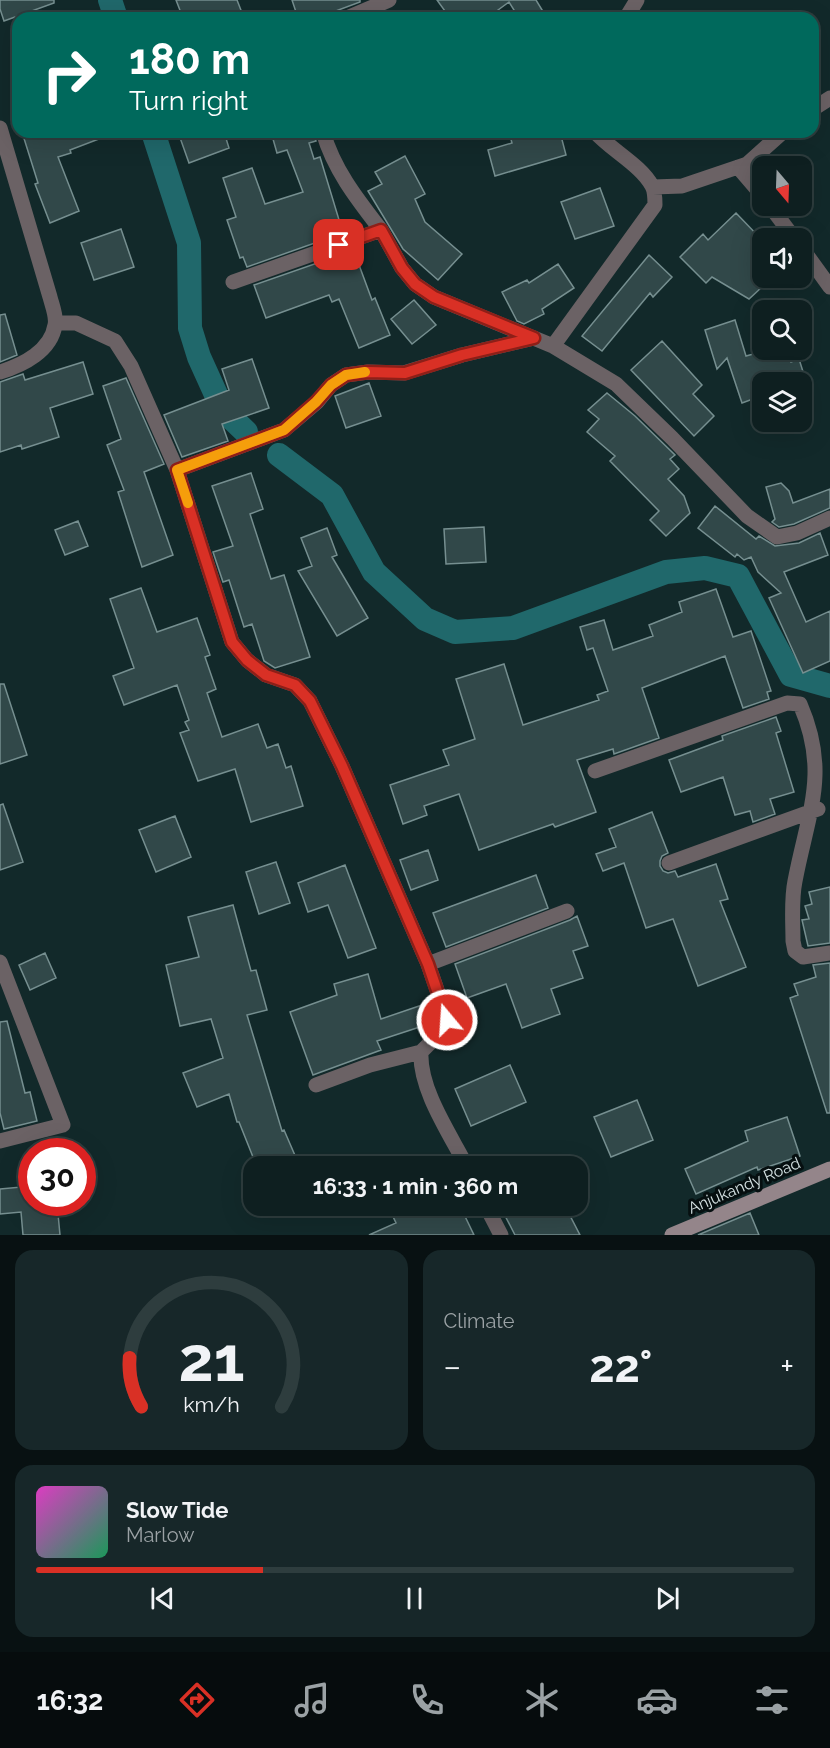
<!DOCTYPE html>
<meta charset="utf-8">
<style>
:root{--surface:#0e1f20;--page:#172729;--text:#f1f3f6;--muted:#9ba2a5;--line:#2e3d3e;--accent:#d93025}
body{margin:0;font-family:Raleway,sans-serif;background:var(--page);color:var(--text);height:100vh;display:flex;flex-direction:column;font-size:22px;white-space:nowrap}
*{box-sizing:border-box;margin:0}
p{font-size:20px;color:var(--muted)}
.icon{flex:none;width:33px;height:33px;fill:none;stroke:currentColor;stroke-width:2;stroke-linecap:round;stroke-linejoin:round}
.map{position:relative;height:1235px;overflow:hidden}
.panel{display:flex;flex-direction:column;gap:15px;padding:15px;background:#081112;flex:1}
.panel>*{flex:none}
.banner{position:absolute;left:12px;top:12px;width:807px;height:126px;border-radius:18px;box-shadow:0 6px 24px #0002,0 0 0 2px var(--line);background:#00695c;color:#fff;overflow:hidden}
.needle{width:39px;rotate:161deg}
.buttons{position:absolute;left:752px;top:156px;display:grid;gap:12px}
.buttons a{display:grid;place-items:center;width:60px;height:60px;border-radius:12px;background:var(--surface);box-shadow:0 6px 24px #0002,0 0 0 2px var(--line);font-size:30px}
.speed{position:absolute;left:18px;top:1138px;display:flex;gap:12px;font-size:30px;font-weight:700;text-align:center}
.speed>*{display:grid;place-content:center;width:78px;height:78px;border-radius:50%;background:var(--surface);box-shadow:0 6px 24px #0002,0 0 0 2px var(--line);line-height:1}
.speed .limit{border:9px solid #d22;background:#fff;color:#111}
.pin{position:absolute;display:grid;place-items:center;width:51px;height:51px;color:#fff;margin:-26px;border-radius:12px;box-shadow:0 3px 9px #0006}
.me{position:absolute;width:66px;margin:-33px;rotate:342deg;stroke-linejoin:round;filter:drop-shadow(0 0 4px #0008)}
.turn{display:flex;align-items:center;gap:21px;height:126px;padding:0 18px;font-size:27px}
.turn .icon{width:78px;height:78px;stroke-width:2.5}
.turn b{display:block;font-size:42px;line-height:51px}
.big{font-size:45px;font-weight:700;line-height:1.1}
.panel .widget{flex:1;display:flex;flex-direction:column;justify-content:center;gap:9px;min-width:0;padding:0 21px;border-radius:18px;background:var(--page)}
.panel .dial{align-items:center;gap:0}
.dial svg{height:156px;overflow:visible;fill:none;stroke:var(--line);stroke-width:7;stroke-linecap:round;text-anchor:middle}
.dial text{fill:var(--text);stroke:none}
.song{display:flex;align-items:center;gap:18px}
.cover{width:72px;height:72px;border-radius:9px;background:linear-gradient(135deg,hsl(310 70% 55%),hsl(150 70% 35%))}
.played{height:6px;border-radius:3px;background:linear-gradient(90deg,var(--accent) 30%,var(--line) 30%)}
.keys{display:flex;justify-content:space-around;direction:ltr}
.heat{display:flex;justify-content:space-between;align-items:center;font-size:33px;direction:ltr}
.panel .tiles{flex:1;display:grid;gap:15px;grid-template-columns:1fr 1fr}
.widget:last-child{grid-column:span 2}
.trip{position:absolute;left:243px;top:1156px;width:345px;height:60px;border-radius:18px;background:var(--surface);box-shadow:0 6px 24px #0002,0 0 0 2px var(--line);font-weight:700;line-height:60px;text-align:center}
.tab-bar{display:flex;height:96px;justify-content:space-around;align-items:center;background:#060c0d;color:var(--muted)}
.tab-bar .icon{width:42px;height:42px}
.tab-bar .active{color:var(--accent)}
.tab-bar b{font-size:27px;color:var(--text)}
.map>svg:first-child{display:block}
.lines{fill:none;stroke-linecap:round;stroke-linejoin:round}
.canal{stroke:#20686b;stroke-width:24}
.building{fill:#314849;stroke:#768f90;stroke-width:1.5}
.street{stroke:#6b6265;stroke-width:15}
.secondary{stroke:#94858a;stroke-width:15}
.route-casing{stroke:#8d1f18;stroke-width:15}
.route{stroke:#d93025;stroke-width:10}
.slow{stroke:#f59e0b;stroke-width:10}
.labels{text-anchor:middle;stroke-width:6;stroke-linejoin:round;paint-order:stroke}
.street-label{font-size:16px;fill:#d5e2e3;stroke:#060f10}
</style>
<div class="map">
<svg width="830" height="1235" viewBox="0 0 830 1235">
<rect width="100%" height="100%" fill="#12292a"/>
<g class="lines">
<path class="canal" d="M110 0 116 18
M153 132 189 243 190 328 199 357 223 410 246 432
M279 455 332 495 374 572 425 619 455 632 513 628 666 572 705 568 738 576 791 675 830 686"/>
</g>
<path class="building" d="M0 0H54V3L4 21 0 9Z
M176 0H237L244 18H183Z
M292 0H360V2L317 18H298Z
M437 0H536L547 18H519L509 2 487 18H450Z
M22 132H112V134L70 150 71 153 58 157 79 211 50 223 35 184 38 183Z
M178 132H224L229 148 189 163Z
M271 132H313L316 141 309 143 314 159 320 157 343 233 247 267 243 257 240 258 227 220 236 217 223 178 252 168 265 204 303 192 287 150 277 153Z
M509 132H560L566 155 495 176 488 150 512 143Z
M405 156 425 194 415 199 425 222 462 254 438 280 403 249 368 191 382 184 375 172Z
M600 188 614 226 575 239 561 202Z
M736 213 762 240V287L749 299 712 277 706 283 680 257 703 234 708 240Z
M121 229 134 267 94 280 81 243Z
M349 252 350 255 355 254 372 300 375 298 390 335 359 348 339 299 332 302 329 295 266 318 254 285Z
M649 255 672 277 653 297 650 293 602 351 582 336Z
M558 264 574 288 542 309 544 314 524 324 517 321 502 292 527 280 529 283Z
M414 300 436 325 412 344 391 319Z
M5 314 17 355 0 362V315Z
M735 320 746 356 768 350H787L791 362 799 359 805 378 791 382H756L761 396 742 403 727 358 717 369 705 330Z
M662 341 702 385 693 394 714 416 694 436 631 370Z
M252 359 269 408 222 424 228 441 182 457 164 415 229 390 222 369Z
M83 362 93 394 50 408 59 437 22 449 21 445 0 452V382L23 374 25 380Z
M126 378 164 464 144 472 173 555 142 567 118 492 124 490 107 445 121 439 103 386Z
M369 383 381 416 346 428 335 396Z
M607 393 635 416 675 455 670 459 679 469 668 479 684 496 690 513 666 536 650 520 659 511 610 461 615 456 587 432 599 419 588 410Z
M251 473 263 509 250 514 271 579 284 575 310 657 275 668 264 661 252 624 244 627 229 580 223 582 213 552 233 546 212 486Z
M781 483 789 491 793 503 830 489V508L794 524 779 527 772 522 775 519 766 487Z
M715 506 756 539 759 536 775 546 799 543 820 533 828 555 784 572 806 622 830 611V661L803 673 769 598 781 593 758 572 751 557 744 560 737 554 735 557 698 528Z
M78 521 88 546 65 555 55 530Z
M484 527 486 562 446 564 444 529Z
M327 528 337 555 332 557 368 618 337 636 298 571 312 566 301 538Z
M141 588 157 632 197 618 210 655 205 657 216 689 207 693 222 737 258 724 267 748 278 744 286 768 291 766 303 806 251 822 235 769 198 781 180 733 189 730 185 722 189 720 177 685 124 705 113 676 134 668 110 599Z
M716 589 733 637 751 631 771 691 767 692 769 699 743 708 725 656 642 688 659 738 614 754 613 749 577 760 596 812 555 827 553 824 479 850 459 794 424 806 427 815 403 824 390 785 449 765 443 750 475 739 456 679 504 664 523 725 599 700 597 695 608 691 593 648 587 650 580 627 604 620 613 650 653 636 649 625 682 612 679 602Z
M0 684H4L27 755 0 764Z
M776 717 781 731 776 733 794 792 770 799 775 814 753 822 750 811 735 815 723 777 681 792 669 760 723 740 722 736Z
M3 804 23 862 0 870V805Z
M652 812 668 853 662 856 660 861V866L663 871 668 873 675 871 678 877 716 864 728 899 720 901 746 967 698 986 673 919 646 928 624 863 603 871 596 854 616 847 609 829Z
M175 816 191 857 156 872 139 830Z
M428 850 438 880 411 890 400 860Z
M276 862 290 903 259 914 246 872Z
M345 865 376 948 348 958 328 905 308 912 298 883Z
M536 875 548 908 446 947 433 913Z
M830 887V943L808 946 802 920 809 919 805 906 812 904 809 892Z
M233 905 251 971 256 970 267 1010 247 1015 282 1131 284 1130 300 1167H257L239 1122H237L229 1094 197 1107 183 1073 223 1058 211 1019 180 1026 166 965 199 957 188 917Z
M577 916 588 946 573 951 583 978 551 989 560 1014 522 1028 506 984 467 998 455 964 570 920Z
M45 953 56 978 30 990 19 965Z
M830 963V1113H827L790 998 798 995 794 984 816 977 813 965Z
M368 974 381 1019 425 1004 432 1023 377 1041 381 1050 313 1075 290 1012 337 995 334 984Z
M7 1021 25 1093 30 1092 37 1121 4 1129 0 1113V1022Z
M510 1065 526 1102 471 1126 455 1089Z
M637 1100 653 1140 611 1157 594 1117Z
M787 1117 800 1156 758 1170 757 1167 696 1194 685 1169 748 1141 745 1131Z
M32 1186V1203H57L60 1235H23L21 1212 0 1214V1189Z
M388 1206H409L412 1215 433 1206H460L474 1235H369L396 1223Z
M500 1206H565L580 1235H515Z
M750 1213 759 1235H698Z"/>
<g class="lines">
<path class="street" d="M347 18 389 0
M626 18 637 0
M813 109 830 98
M0 128 50 297C52 305 57 317 55 325 51 351 23 365 0 372
M738 167 762 195
M653 187 682 186 747 164 783 132
M770 206 794 238
M381 230 402 268 415 284 434 297 553 346 616 384 672 438 747 516 777 537 797 533 830 518
M801 247 830 287
M233 282 381 230C357 199 334 170 323 132
M56 323H76L115 341 131 366 177 470 232 642 247 660 266 675 295 685 310 701 342 766 428 964 444 1010 447 1020 446 1027 421 1052C419 1089 450 1134 467 1167
M553 346 655 205C655 200 655 191 652 186 642 166 611 150 595 132
M177 470 284 430 317 402 331 385 346 375 368 372 404 373 462 355 534 338
M595 771 787 703 800 704C830 773 808 812 795 881 791 900 793 922 793 941L795 951 803 957 830 953
M669 863 818 809
M0 962 63 1125 0 1141
M428 964 567 911
M316 1085 370 1065 421 1052
M486 1206 501 1235"/>
<path class="secondary" d="M672 1235 830 1169"/>
</g>
<g class="lines">
<g class="route-casing">
<path id="route" d="M339 245 381 230 402 268 415 284 434 297 534 338 462 355 405 373 368 372 346 375 331 385 316 402 284 430 177 470 232 642 247 660 266 675 295 685 310 701 342 766 428 964 447 1020"/>
</g>
<use href="#route" class="route"/>
<path class="slow" d="M188 503 177 470 284 430 316 402 331 385 346 375 365 372"/>
</g>
<g class="labels">
<g class="street-label">
<text transform="translate(744 1185) rotate(-23)" y="6">Anjukandy Road</text>
</g>
</g>
</svg>
<div class="buttons">
<a><svg class="needle" viewBox="-14 -14 28 28"><path d="M0-13l5 13h-10z" fill="#e53935"/><path d="M0 13l5-13h-10z" fill="#9ba2a5"/></svg></a>
<a><svg class="icon" aria-label="sound" viewBox="0 0 24 24"><path d="M4 9h4l5-4v14l-5-4H4zM17 9q2 3 0 6"/></svg></a>
<a><svg class="icon" aria-label="search" viewBox="0 0 24 24"><circle cx="10" cy="10" r="6"/><path d="M15 15l6 6"/></svg></a>
<a><svg class="icon" aria-label="layers" viewBox="0 0 24 24"><path d="M12 4l9 5-9 5-9-5zM3 14l9 5 9-5"/></svg></a>
</div>
<div class="speed"><div class="limit">30</div></div>
<div class="pin" style="left:339px;top:245px;background:#d93025"><svg class="icon" aria-label="arrive" viewBox="0 0 24 24"><path d="M6 21V4h12l-3 4 3 4H6"/></svg></div>
<svg class="me" style="left:447px;top:1020px" viewBox="-20 -20 40 40"><circle r="17" fill="#d93025" stroke="#fff" stroke-width="3"/><path d="M0-11L8 9 0 5-8 9z" fill="#fff"/></svg>
<div class="trip">16:33 · 1 min · 360 m</div>
<div class="banner">
<div class="turn"><svg class="icon" aria-label="right" viewBox="0 0 24 24"><path d="M7 20v-9h11M14 6l5 5-5 5"/></svg><div><b>180 m</b>Turn right</div></div>
</div>
</div>
<section class="panel">
<div class="tiles">
<div class="widget dial"><svg viewBox="0 0 100 80">
<path d="M14 69A42 42 0 1 1 86 69"/>
<path d="M14 69A42 42 0 0 1 8 44" stroke="#d93025"/>
<text x="50" y="56" font-size="32" font-weight="700">21</text>
<text x="50" y="72" font-size="11">km/h</text>
</svg></div>
<div class="widget"><p>Climate</p>
<div class="heat"><a>−</a><b class="big">22°</b><a>+</a></div>
</div>
<div class="widget">
<div class="song"><i class="cover"></i><div><b>Slow Tide</b><p>Marlow</p></div></div>
<div class="played"></div>
<div class="keys"><svg class="icon" aria-label="previous" viewBox="0 0 24 24"><path d="M18 5L8 12l10 7zM5 5v14"/></svg><svg class="icon" aria-label="pause" viewBox="0 0 24 24"><path d="M8 5v14M16 5v14"/></svg><svg class="icon" aria-label="next" viewBox="0 0 24 24"><path d="M6 5l10 7-10 7zM19 5v14"/></svg></div>
</div>
</div>
</section>
<nav class="tab-bar">
<b>16:32</b>
<svg class="icon active" aria-label="directions" viewBox="0 0 24 24"><path d="M12 3l9 9-9 9-9-9zM9 14v-3h6M13 9l2 2-2 2"/></svg>
<svg class="icon" aria-label="music" viewBox="0 0 24 24"><path d="M9 18V5l10-2v13"/><circle cx="6" cy="18" r="3"/><circle cx="16" cy="16" r="3"/></svg>
<svg class="icon" aria-label="phone" viewBox="0 0 24 24"><path d="M5 4h4l2 5-3 2q2 4 5 5l2-3 5 2v4C11 20 4 13 5 4z"/></svg>
<svg class="icon" aria-label="climate" viewBox="0 0 24 24"><path d="M12 3v18M4 7l16 10M4 17L20 7"/></svg>
<svg class="icon" aria-label="car" viewBox="0 0 24 24"><path d="M5 17H2v-5l4-1 3-4h7l3 4 3 1v5h-3M9 17h6M6 11h13"/><circle cx="7" cy="17" r="2"/><circle cx="17" cy="17" r="2"/></svg>
<svg class="icon" aria-label="filters" viewBox="0 0 24 24"><path d="M4 7h16M4 17h16"/><circle cx="9" cy="7" r="2"/><circle cx="15" cy="17" r="2"/></svg>
</nav>
